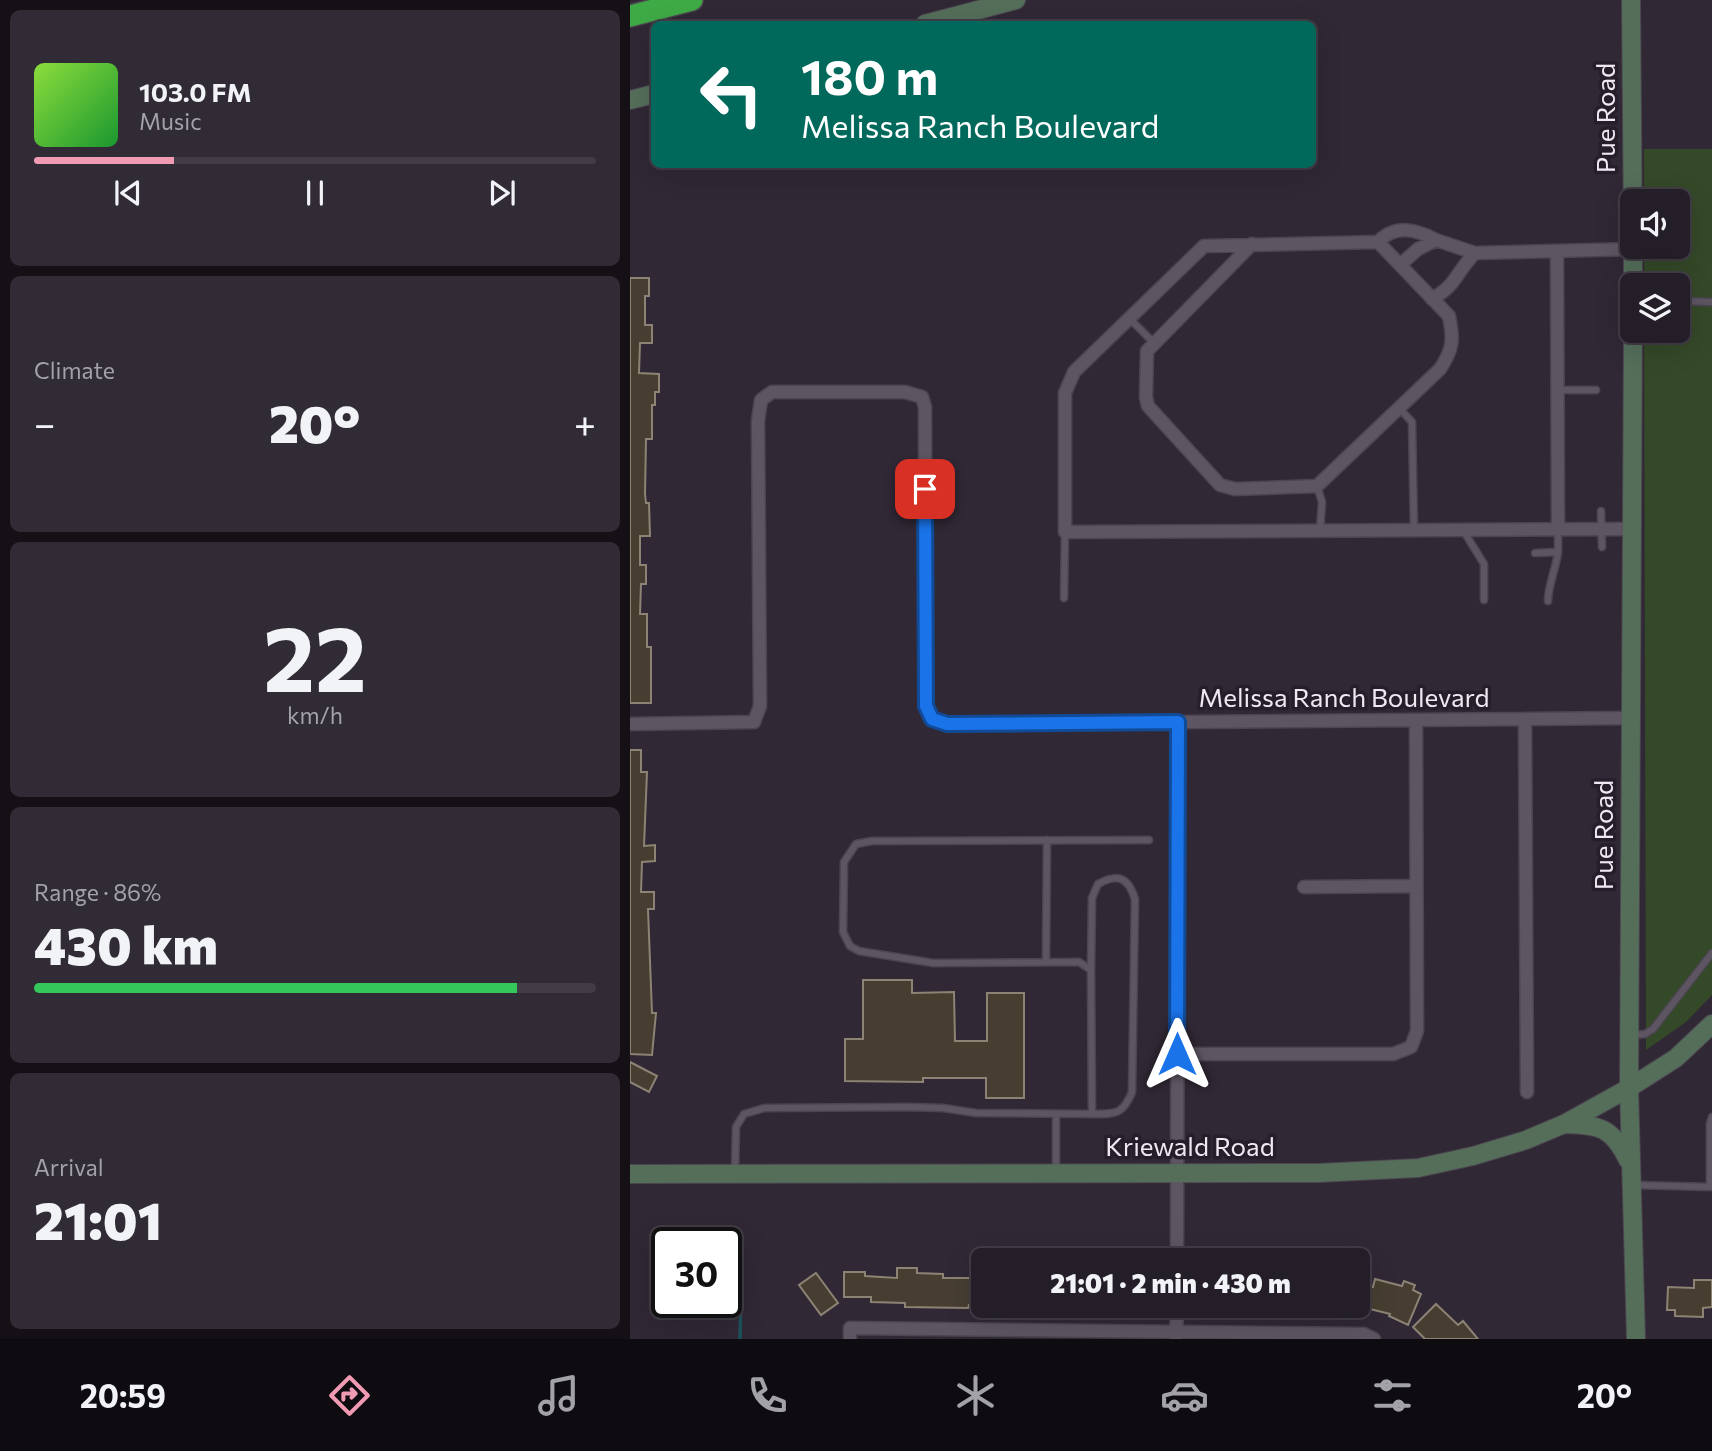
<!DOCTYPE html>
<meta charset="utf-8">
<style>
:root{--surface:#241e28;--page:#302b34;--text:#f1f3f6;--muted:#a3a2a8;--line:#413c45;--accent:#f19ab3}
body{margin:0;font-family:Commissioner,sans-serif;background:var(--page);color:var(--text);height:100vh;display:flex;flex-direction:column;font-size:26px;white-space:nowrap}
*{box-sizing:border-box;margin:0}
p{font-size:23px;color:var(--muted)}
.icon{flex:none;width:38px;height:38px;fill:none;stroke:currentColor;stroke-width:2;stroke-linecap:round;stroke-linejoin:round}
.map{position:relative;flex:1;overflow:hidden}
.side{display:flex;flex-direction:column;gap:10px;padding:10px;background:#141016;width:630px}
.side>*{flex:none}
.banner{position:absolute;left:21px;top:21px;width:665px;height:147px;border-radius:10px;box-shadow:0 7px 28px #0002,0 0 0 2px var(--line);background:#00695c;color:#fff;overflow:hidden}
.fabs{position:absolute;left:990px;top:189px;display:grid;gap:14px}
.fabs a{display:grid;place-items:center;width:70px;height:70px;border-radius:10px;background:var(--surface);box-shadow:0 7px 28px #0002,0 0 0 2px var(--line);font-size:35px}
.speed{position:absolute;left:21px;top:1227px;display:flex;gap:14px;font-size:35px;font-weight:700;text-align:center}
.speed>*{display:grid;place-content:center;width:91px;height:91px;border-radius:50%;background:var(--surface);box-shadow:0 7px 28px #0002,0 0 0 2px var(--line);line-height:1}
.speed .limit{border:4px solid #111;border-radius:10px;background:#fff;color:#111}
.pin{position:absolute;display:grid;place-items:center;width:60px;height:60px;color:#fff;margin:-30px;border-radius:14px;box-shadow:0 4px 10px #0006}
.me{position:absolute;width:77px;margin:-38px;rotate:0deg;stroke-linejoin:round;filter:drop-shadow(0 0 5px #0008)}
.turn{display:flex;align-items:center;gap:24px;height:147px;padding:0 35px;font-size:32px}
.turn .icon{width:91px;height:91px;stroke-width:2.5}
.turn b{display:block;font-size:49px;line-height:60px}
.big{font-size:52px;font-weight:800;line-height:1.1}
.side .card{flex:1;display:flex;flex-direction:column;justify-content:center;gap:10px;min-width:0;padding:0 24px;border-radius:10px;background:var(--page)}
.side .dial{align-items:center;gap:0}
.dial b{font-size:91px;line-height:1}
.song{display:flex;align-items:center;gap:21px}
.cover{width:84px;height:84px;border-radius:10px;background:linear-gradient(135deg,hsl(90 70% 55%),hsl(130 70% 35%))}
.played{height:7px;border-radius:4px;background:linear-gradient(90deg,var(--accent) 25%,var(--line) 25%)}
.keys{display:flex;justify-content:space-around;direction:ltr}
.heat{display:flex;justify-content:space-between;align-items:center;font-size:38px;direction:ltr}
.charge{height:10px;border-radius:5px;background:linear-gradient(90deg,#34c759 86%,var(--line) 0)}
.trip{position:absolute;left:341px;top:1248px;width:399px;height:70px;border-radius:10px;background:var(--surface);box-shadow:0 7px 28px #0002,0 0 0 2px var(--line);font-weight:800;line-height:70px;text-align:center}
.tabs{display:flex;height:112px;justify-content:space-around;align-items:center;background:#0e0c10;color:var(--muted)}
.tabs .icon{width:49px;height:49px}
.tabs .on{color:var(--accent)}
.tabs b{font-size:32px;color:var(--text)}
main{display:flex;flex:1;min-height:0}
.map>svg:first-child{display:block}
.green{fill:#344928}
.lines{fill:none;stroke-linecap:round;stroke-linejoin:round}
.stream{stroke:#1b525a;stroke-width:3.5}
.building{fill:#473e31;stroke:#8c8374;stroke-width:2}
.lane-casing{stroke:#4b454f;stroke-width:9}
.street-casing{stroke:#4b454f;stroke-width:15}
.secondary-casing{stroke:#4b454f;stroke-width:20}
.highway-casing{stroke:#4b454f;stroke-width:24}
.lane{stroke:#5e5563;stroke-width:6}
.street{stroke:#5e5563;stroke-width:12}
.secondary{stroke:#546e5a;stroke-width:18}
.highway{stroke:#3eaa45;stroke-width:21}
.route-casing{stroke:#114b97;stroke-width:18}
.route{stroke:#1a73e8;stroke-width:12}
.labels{text-anchor:middle;stroke-width:7;stroke-linejoin:round;paint-order:stroke}
.street-label{font-size:26px;fill:#eee9f1;stroke:#261f2b}
</style>
<main>
<section class="side">
<div class="card">
<div class="song"><i class="cover"></i><div><b>103.0 FM</b><p>Music</p></div></div>
<div class="played"></div>
<div class="keys"><svg class="icon" aria-label="previous" viewBox="0 0 24 24"><path d="M18 5L8 12l10 7zM5 5v14"/></svg><svg class="icon" aria-label="pause" viewBox="0 0 24 24"><path d="M8 5v14M16 5v14"/></svg><svg class="icon" aria-label="next" viewBox="0 0 24 24"><path d="M6 5l10 7-10 7zM19 5v14"/></svg></div>
</div>
<div class="card"><p>Climate</p>
<div class="heat"><a>−</a><b class="big">20°</b><a>+</a></div>
</div>
<div class="card dial"><b>22</b><p>km/h</p></div>
<div class="card"><p>Range · 86%</p><b class="big">430 km</b><div class="charge"></div></div>
<div class="card"><p>Arrival</p><b class="big">21:01</b></div>
</section>
<div class="map">
<svg width="1082" height="1339" viewBox="0 0 1082 1339">
<rect width="100%" height="100%" fill="#302835"/>
<path class="green" d="M1014 149H1082V995L1056 1022 1016 1050 1014 331H1048V285H1014V247H1048V201H1014Z"/>
<g class="lines">
<path class="stream" d="M110 1339 111 1296"/>
</g>
<path class="building" d="M0 278H19V296H15V325H22V343H10L9 373 29 374V392H25V405H22V439H16L15 494 16 503H19L20 536H10V565H16V584H11L10 614H17V647H21V703H0Z
M0 750H11V772H17L14 846 25 845V861L12 862 11 892H24V909H18L22 1013H26L22 1055 0 1054Z
M233 980H282V993L324 992 325 1041H357V993H394V1098H356V1078H293V1082L215 1081V1039H233Z
M0 1062 27 1076 19 1092 0 1082Z
M267 1268H287V1273L313 1274V1278H354V1305H339L338 1308 275 1307V1303L241 1302V1297H214V1272H235V1276L267 1278Z
M186 1273 208 1303 191 1315 169 1285Z
M745 1279 772 1286 774 1281 785 1285 783 1290 791 1294 778 1325 759 1316 760 1314 732 1307 737 1286 743 1287Z
M1064 1280H1082V1307L1073 1308V1317L1045 1316V1310H1037L1038 1287 1064 1288Z
M806 1304 828 1325 833 1321 848 1339H795L783 1327Z"/>
<g class="lines">
<g class="lane-casing">
<path id="lane" d="M1048 301 1082 302
M499 318 524 343
M927 390H966
M769 408 782 422 784 530
M687 486 692 502 690 531
M971 511 972 547
M833 530 854 564V600
M905 553 928 552V530
M434 598 435 532
M918 601C918 585 926 569 928 552
M416 962 417 840
M461 970 462 898 468 884C488 873 498 877 505 899L502 1092C493 1115 485 1114 462 1114
M1002 1035 1015 1034 1023 1029 1082 953
M105 1171 106 1127 114 1114 134 1108 277 1107 313 1108 346 1113 462 1114 461 970 449 962 303 963 229 951 220 946 213 932 214 862 226 844 242 841 519 840
M426 1172V1114
M1003 1185 1082 1187
M1080 1187V1124L1082 1117"/>
</g>
<g class="street-casing">
<path id="street" d="M748 242C765 224 786 229 806 240
M622 244 517 351 516 397 518 406 590 485 605 489 687 486 810 369C823 349 824 341 819 316L748 242 574 246 444 372 435 393V532L1002 529
M927 251 928 530
M770 265 788 249 806 240 845 253
M802 299C828 284 826 272 845 253L1003 249
M895 719 897 1092
M0 724 124 722 130 706 128 421 131 400 142 392H275L292 397 295 407 296 707 302 719 317 724 1001 718
M674 887 786 886
M547 1054H763L781 1047 787 1031 786 720
M547 1260 548 722
M220 1339V1328L734 1334 744 1339
M546 1339 547 1306"/>
</g>
<g class="secondary-casing">
<path id="secondary" d="M1001 0 1003 236
M295 24 386 0
M0 100 24 94
M1003 247V285
M1003 331 999 1088 1006 1339
M934 1124C970 1125 982 1127 998 1160
M0 1174 688 1173 788 1168 843 1156 896 1140 934 1124 999 1088 1046 1058 1082 1024"/>
</g>
<g class="highway-casing">
<path id="highway" d="M0 16 62 0"/>
</g>
<use href="#lane" class="lane"/>
<use href="#street" class="street"/>
<use href="#secondary" class="secondary"/>
<use href="#highway" class="highway"/>
</g>
<g class="lines">
<g class="route-casing">
<path id="route" d="M295 489 296 706 302 719 317 724 548 722 547 1054"/>
</g>
<use href="#route" class="route"/>
</g>
<g class="labels">
<g class="street-label">
<text transform="translate(976 118) rotate(-90)" y="9">Pue Road</text>
<text x="714" y="707">Melissa Ranch Boulevard</text>
<text transform="translate(974 835) rotate(-90)" y="9">Pue Road</text>
<text x="560" y="1156">Kriewald Road</text>
</g>
</g>
</svg>
<div class="fabs">
<a><svg class="icon" aria-label="sound" viewBox="0 0 24 24"><path d="M4 9h4l5-4v14l-5-4H4zM17 9q2 3 0 6"/></svg></a>
<a><svg class="icon" aria-label="layers" viewBox="0 0 24 24"><path d="M12 4l9 5-9 5-9-5zM3 14l9 5 9-5"/></svg></a>
</div>
<div class="speed"><div class="limit">30</div></div>
<div class="pin" style="left:295px;top:489px;background:#d93025"><svg class="icon" aria-label="arrive" viewBox="0 0 24 24"><path d="M6 21V4h12l-3 4 3 4H6"/></svg></div>
<svg class="me" style="left:547px;top:1054px" viewBox="-20 -20 40 40"><path d="M0-17L14 15 0 8-14 15z" fill="#1a73e8" stroke="#fff" stroke-width="4"/></svg>
<div class="trip">21:01 · 2 min · 430 m</div>
<div class="banner">
<div class="turn"><svg class="icon" aria-label="left" viewBox="0 0 24 24"><path d="M17 20v-9H6M10 6l-5 5 5 5"/></svg><div><b>180 m</b>Melissa Ranch Boulevard</div></div>
</div>
</div>
</main>
<nav class="tabs">
<b>20:59</b>
<svg class="icon on" aria-label="directions" viewBox="0 0 24 24"><path d="M12 3l9 9-9 9-9-9zM9 14v-3h6M13 9l2 2-2 2"/></svg>
<svg class="icon" aria-label="music" viewBox="0 0 24 24"><path d="M9 18V5l10-2v13"/><circle cx="6" cy="18" r="3"/><circle cx="16" cy="16" r="3"/></svg>
<svg class="icon" aria-label="phone" viewBox="0 0 24 24"><path d="M5 4h4l2 5-3 2q2 4 5 5l2-3 5 2v4C11 20 4 13 5 4z"/></svg>
<svg class="icon" aria-label="climate" viewBox="0 0 24 24"><path d="M12 3v18M4 7l16 10M4 17L20 7"/></svg>
<svg class="icon" aria-label="car" viewBox="0 0 24 24"><path d="M5 17H2v-5l4-1 3-4h7l3 4 3 1v5h-3M9 17h6M6 11h13"/><circle cx="7" cy="17" r="2"/><circle cx="17" cy="17" r="2"/></svg>
<svg class="icon" aria-label="filters" viewBox="0 0 24 24"><path d="M4 7h16M4 17h16"/><circle cx="9" cy="7" r="2"/><circle cx="15" cy="17" r="2"/></svg>
<b>20°</b>
</nav>
